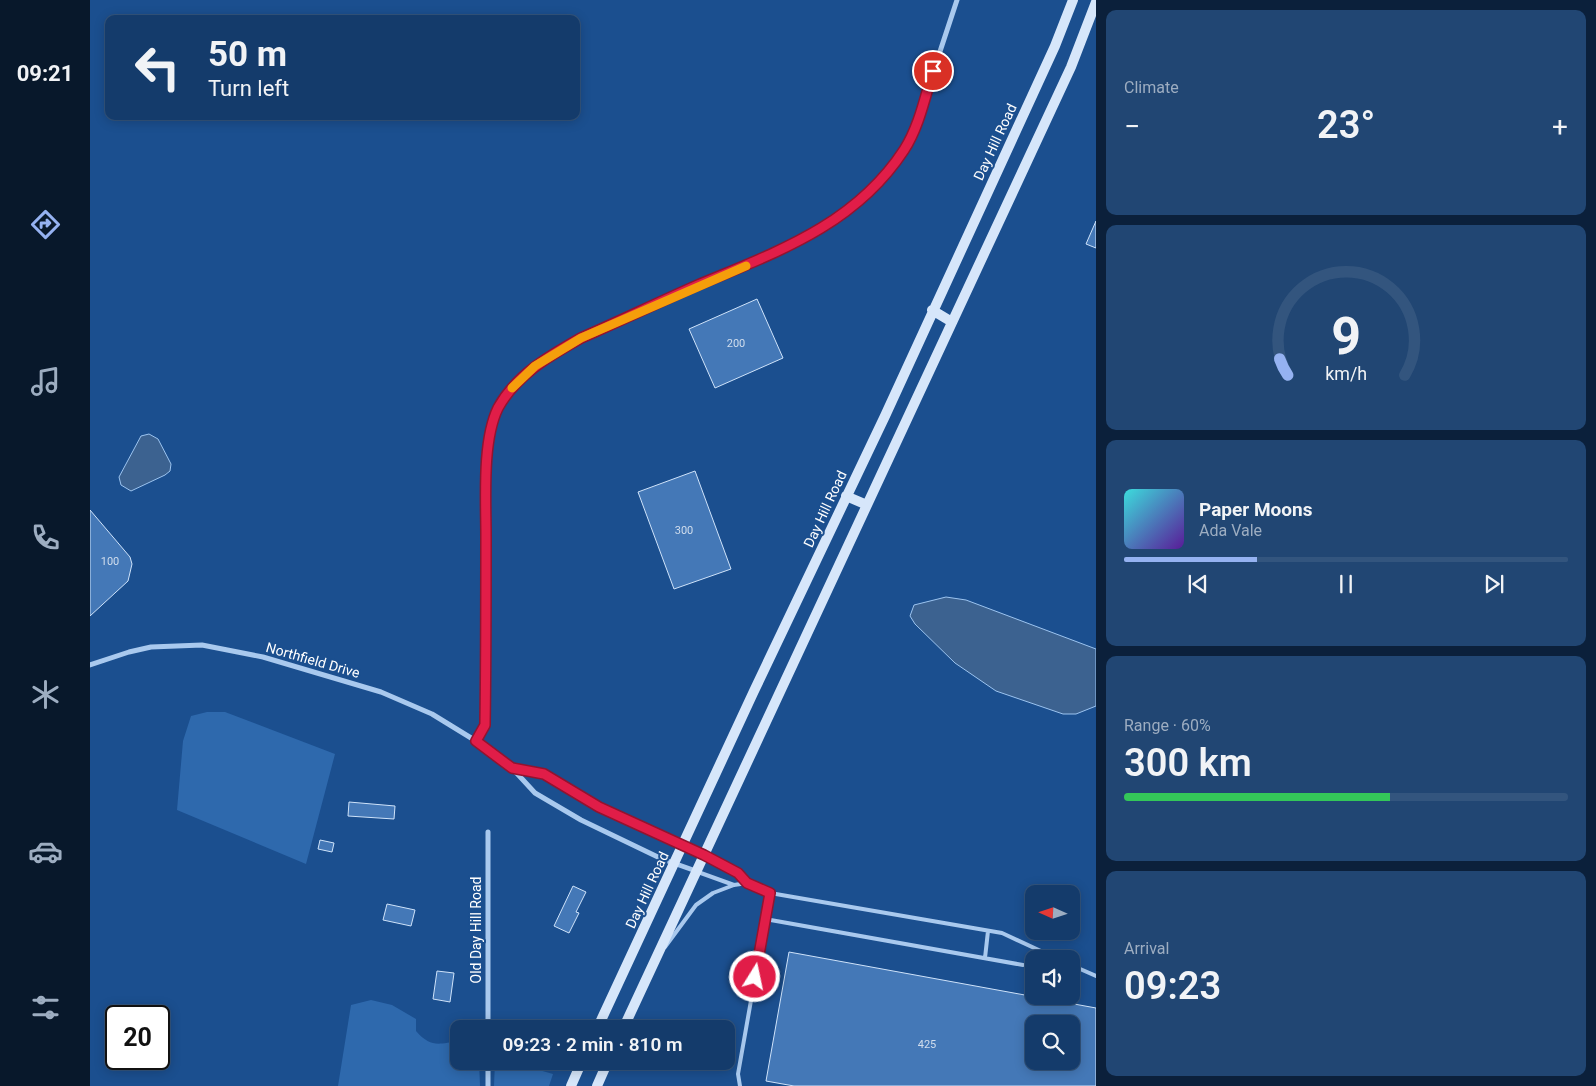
<!DOCTYPE html>
<meta charset="utf-8">
<style>
:root{--surface:#143b6b;--page:#214673;--text:#f1f3f6;--muted:#9dadc1;--line:#33557e;--accent:#95b2f1}
body{margin:0;font-family:Roboto,sans-serif;background:var(--page);color:var(--text);height:100vh;display:flex;flex-direction:column;font-size:19px;white-space:nowrap}
*{box-sizing:border-box;margin:0}
p{font-size:16px;color:var(--muted)}
.icon{flex:none;width:28px;height:28px;fill:none;stroke:currentColor;stroke-width:2;stroke-linecap:round;stroke-linejoin:round}
.map{position:relative;flex:1;overflow:hidden}
.side{display:flex;flex-direction:column;gap:10px;padding:10px;background:#0b203b;width:500px}
.side>*{flex:none}
.top-card{position:absolute;left:15px;top:15px;width:475px;height:105px;border-radius:10px;box-shadow:0 2px 12px #0003,0 0 0 1px var(--line);background:#143b6b;color:var(--text);overflow:hidden}
.needle{width:32px;rotate:273deg}
.controls{position:absolute;left:935px;top:885px;display:grid;gap:10px}
.controls a{display:grid;place-items:center;width:55px;height:55px;border-radius:10px;background:var(--surface);box-shadow:0 2px 12px #0003,0 0 0 1px var(--line);font-size:25px}
.speed{position:absolute;left:15px;top:1005px;display:flex;gap:10px;font-size:25px;font-weight:700;text-align:center}
.speed>*{display:grid;place-content:center;width:65px;height:65px;border-radius:50%;background:var(--surface);box-shadow:0 2px 12px #0003,0 0 0 1px var(--line);line-height:1}
.speed .limit{border:2px solid #111;border-radius:8px;background:#fff;color:#111}
.pin{position:absolute;display:grid;place-items:center;width:42px;height:42px;color:#fff;margin:-21px;border:2px solid #fff;border-radius:50%;box-shadow:0 1px 5px #0007}
.me{position:absolute;width:55px;margin:-28px;rotate:10deg;stroke-linejoin:round;filter:drop-shadow(0 0 4px #0008)}
.turn{display:flex;align-items:center;gap:18px;height:105px;padding:0 20px;font-size:22px}
.turn .icon{width:65px;height:65px;stroke-width:2.5}
.turn b{display:block;font-size:35px;line-height:42px}
.big{font-size:38px;font-weight:600;line-height:1.1}
.side .widget{flex:1;display:flex;flex-direction:column;justify-content:center;gap:8px;min-width:0;padding:0 18px;border-radius:10px;background:var(--page)}
.side .dial{align-items:center;gap:0}
.dial svg{height:130px;overflow:visible;fill:none;stroke:var(--line);stroke-width:7;stroke-linecap:round;text-anchor:middle}
.dial text{fill:var(--text);stroke:none}
.song{display:flex;align-items:center;gap:15px}
.cover{width:60px;height:60px;border-radius:8px;background:linear-gradient(135deg,hsl(180 70% 55%),hsl(270 70% 35%))}
.played{height:5px;border-radius:2px;background:linear-gradient(90deg,var(--accent) 30%,var(--line) 30%)}
.keys{display:flex;justify-content:space-around;direction:ltr}
.heat{display:flex;justify-content:space-between;align-items:center;font-size:28px;direction:ltr}
.charge{height:8px;border-radius:4px;background:linear-gradient(90deg,#34c759 60%,var(--line) 0)}
.trip{position:absolute;left:360px;top:1020px;width:285px;height:50px;border-radius:10px;background:var(--surface);box-shadow:0 2px 12px #0003,0 0 0 1px var(--line);font-weight:600;line-height:50px;text-align:center}
main{display:flex;flex:1;min-height:0}
.dock{display:flex;flex-direction:column;width:90px;justify-content:space-around;align-items:center;background:#08182b;color:var(--muted)}
.dock .icon{width:35px;height:35px}
.dock .current{color:var(--accent)}
.dock b{font-size:22px;color:var(--text)}
.map>svg:first-child{display:block}
.green{fill:#2e69ad}
.water{fill:#3c6290;stroke:#9cc4f0}
.building{fill:#4478b7;stroke:#cfe3fa;fill-rule:evenodd}
.lines{fill:none;stroke-linecap:round;stroke-linejoin:round}
.lane{stroke:#a9c9ee;stroke-width:4}
.street{stroke:#a9c9ee;stroke-width:5}
.secondary{stroke:#d6e6fa;stroke-width:10}
.route-casing{stroke:#92132f;stroke-width:12}
.route{stroke:#e11d48;stroke-width:9}
.slow{stroke:#f59e0b;stroke-width:9}
.labels{text-anchor:middle;stroke-width:4;stroke-linejoin:round;paint-order:stroke}
.number-label{font-size:11px;fill:#d0dded}
.street-label{font-size:14px;fill:#fff;stroke:#1b4f8f}
</style>
<main>
<nav class="dock">
<b>09:21</b>
<svg class="icon current" aria-label="directions" viewBox="0 0 24 24"><path d="M12 3l9 9-9 9-9-9zM9 14v-3h6M13 9l2 2-2 2"/></svg>
<svg class="icon" aria-label="music" viewBox="0 0 24 24"><path d="M9 18V5l10-2v13"/><circle cx="6" cy="18" r="3"/><circle cx="16" cy="16" r="3"/></svg>
<svg class="icon" aria-label="phone" viewBox="0 0 24 24"><path d="M5 4h4l2 5-3 2q2 4 5 5l2-3 5 2v4C11 20 4 13 5 4z"/></svg>
<svg class="icon" aria-label="climate" viewBox="0 0 24 24"><path d="M12 3v18M4 7l16 10M4 17L20 7"/></svg>
<svg class="icon" aria-label="car" viewBox="0 0 24 24"><path d="M5 17H2v-5l4-1 3-4h7l3 4 3 1v5h-3M9 17h6M6 11h13"/><circle cx="7" cy="17" r="2"/><circle cx="17" cy="17" r="2"/></svg>
<svg class="icon" aria-label="filters" viewBox="0 0 24 24"><path d="M4 7h16M4 17h16"/><circle cx="9" cy="7" r="2"/><circle cx="15" cy="17" r="2"/></svg>
</nav>
<div class="map">
<svg width="1006" height="1086" viewBox="0 0 1006 1086">
<rect width="100%" height="100%" fill="#1b4f8f"/>
<path class="green" d="M117 712H135L245 754 216 864 87 810 93 741 101 716Z
M281 1000 302 1005 326 1019V1031C341 1048 348 1044 369 1041V1061H389L390 1086H248L261 1005Z
M405 1061H417L463 1074 459 1086H404Z"/>
<path class="water" d="M59 434 68 439 81 464 80 471 75 475 41 491 31 485 29 477 51 436Z
M856 597 876 600 1006 649V706L986 714H973L906 691 865 663 825 624 820 616 824 605Z"/>
<path class="building" d="M1006 221V248L996 244Z
M667 299 693 358 625 388 599 329Z
M605 471 641 569 584 589 548 492Z
M0 510 40 557 42 564 38 581 0 616Z
M259 802 305 806 304 819 258 816Z
M230 840 244 843 242 852 228 849Z
M483 886 496 892 486 912 489 913 479 933 464 926Z
M297 904 325 910 321 926 293 920Z
M699 952 1006 1008V1086H704L676 1081ZM944 1024H981V1061H944Z
M347 971 364 973 360 1002 343 999Z"/>
<g class="lines">
<path class="lane" d="M608 872 644 885 657 883 648 873 616 856
M657 883 680 893 912 933 968 959
M675 919 933 965
M575 947 606 905 623 893 644 885
M895 958 898 931
M981 965 1006 976
M650 1086 648 1074 680 893"/>
<path class="street" d="M0 665 39 652 61 647 112 645 173 657 291 692 342 714 386 741 422 768 445 793 491 820 572 859 606 871
M386 741 395 725C396 662 396 599 396 536 396 498 391 443 408 408 426 375 459 356 491 338L720 236 744 220 778 192 815 148 833 103 867 0
M423 768 454 774 509 807 614 855
M398 1029V832
M398 1086V1061"/>
<path class="secondary" d="M842 310 862 322
M756 496 777 505
M507 1029 664 691 795 416 965 46 983 0
M533 1029 981 67 1006 2
M481 1086 492 1061
M507 1086 518 1061"/>
</g>
<g class="lines">
<g class="route-casing">
<path id="route" d="M665 977 680 893 657 883 648 873 614 855 509 807 454 774 422 768 386 741 395 725C396 662 396 599 396 536 396 499 392 441 408 408 426 375 459 356 491 338 530 321 569 302 608 285 687 252 765 225 814 150 829 127 835 97 843 71"/>
</g>
<use href="#route" class="route"/>
<path class="slow" d="M422 388 445 366 491 338 656 266"/>
</g>
<g class="labels">
<g class="number-label">
<text x="646" y="347">200</text>
<text x="594" y="534">300</text>
<text x="20" y="565">100</text>
<text x="837" y="1048">425</text>
</g>
<g class="street-label">
<text transform="translate(905 142) rotate(-65)" y="5">Day Hill Road</text>
<text transform="translate(735 509) rotate(-65)" y="5">Day Hill Road</text>
<text transform="translate(223 660) rotate(16)" y="5">Northfield Drive</text>
<text transform="translate(557 890) rotate(-65)" y="5">Day Hill Road</text>
<text transform="translate(386 930) rotate(-90)" y="5">Old Day Hill Road</text>
</g>
</g>
</svg>
<div class="controls">
<a><svg class="needle" viewBox="-14 -14 28 28"><path d="M0-13l5 13h-10z" fill="#e53935"/><path d="M0 13l5-13h-10z" fill="#9dadc1"/></svg></a>
<a><svg class="icon" aria-label="sound" viewBox="0 0 24 24"><path d="M4 9h4l5-4v14l-5-4H4zM17 9q2 3 0 6"/></svg></a>
<a><svg class="icon" aria-label="search" viewBox="0 0 24 24"><circle cx="10" cy="10" r="6"/><path d="M15 15l6 6"/></svg></a>
</div>
<div class="speed"><div class="limit">20</div></div>
<div class="pin" style="left:843px;top:71px;background:#d93025"><svg class="icon" aria-label="arrive" viewBox="0 0 24 24"><path d="M6 21V4h12l-3 4 3 4H6"/></svg></div>
<svg class="me" style="left:665px;top:977px" viewBox="-20 -20 40 40"><circle r="17" fill="#e11d48" stroke="#fff" stroke-width="3"/><path d="M0-11L8 9 0 5-8 9z" fill="#fff"/></svg>
<div class="trip">09:23 · 2 min · 810 m</div>
<div class="top-card">
<div class="turn"><svg class="icon" aria-label="left" viewBox="0 0 24 24"><path d="M17 20v-9H6M10 6l-5 5 5 5"/></svg><div><b>50 m</b>Turn left</div></div>
</div>
</div>
<section class="side">
<div class="widget"><p>Climate</p>
<div class="heat"><a>−</a><b class="big">23°</b><a>+</a></div>
</div>
<div class="widget dial"><svg viewBox="0 0 100 80">
<path d="M14 69A42 42 0 1 1 86 69"/>
<path d="M14 69A42 42 0 0 1 9 59" stroke="#95b2f1"/>
<text x="50" y="56" font-size="32" font-weight="700">9</text>
<text x="50" y="72" font-size="11">km/h</text>
</svg></div>
<div class="widget">
<div class="song"><i class="cover"></i><div><b>Paper Moons</b><p>Ada Vale</p></div></div>
<div class="played"></div>
<div class="keys"><svg class="icon" aria-label="previous" viewBox="0 0 24 24"><path d="M18 5L8 12l10 7zM5 5v14"/></svg><svg class="icon" aria-label="pause" viewBox="0 0 24 24"><path d="M8 5v14M16 5v14"/></svg><svg class="icon" aria-label="next" viewBox="0 0 24 24"><path d="M6 5l10 7-10 7zM19 5v14"/></svg></div>
</div>
<div class="widget"><p>Range · 60%</p><b class="big">300 km</b><div class="charge"></div></div>
<div class="widget"><p>Arrival</p><b class="big">09:23</b></div>
</section>
</main>
